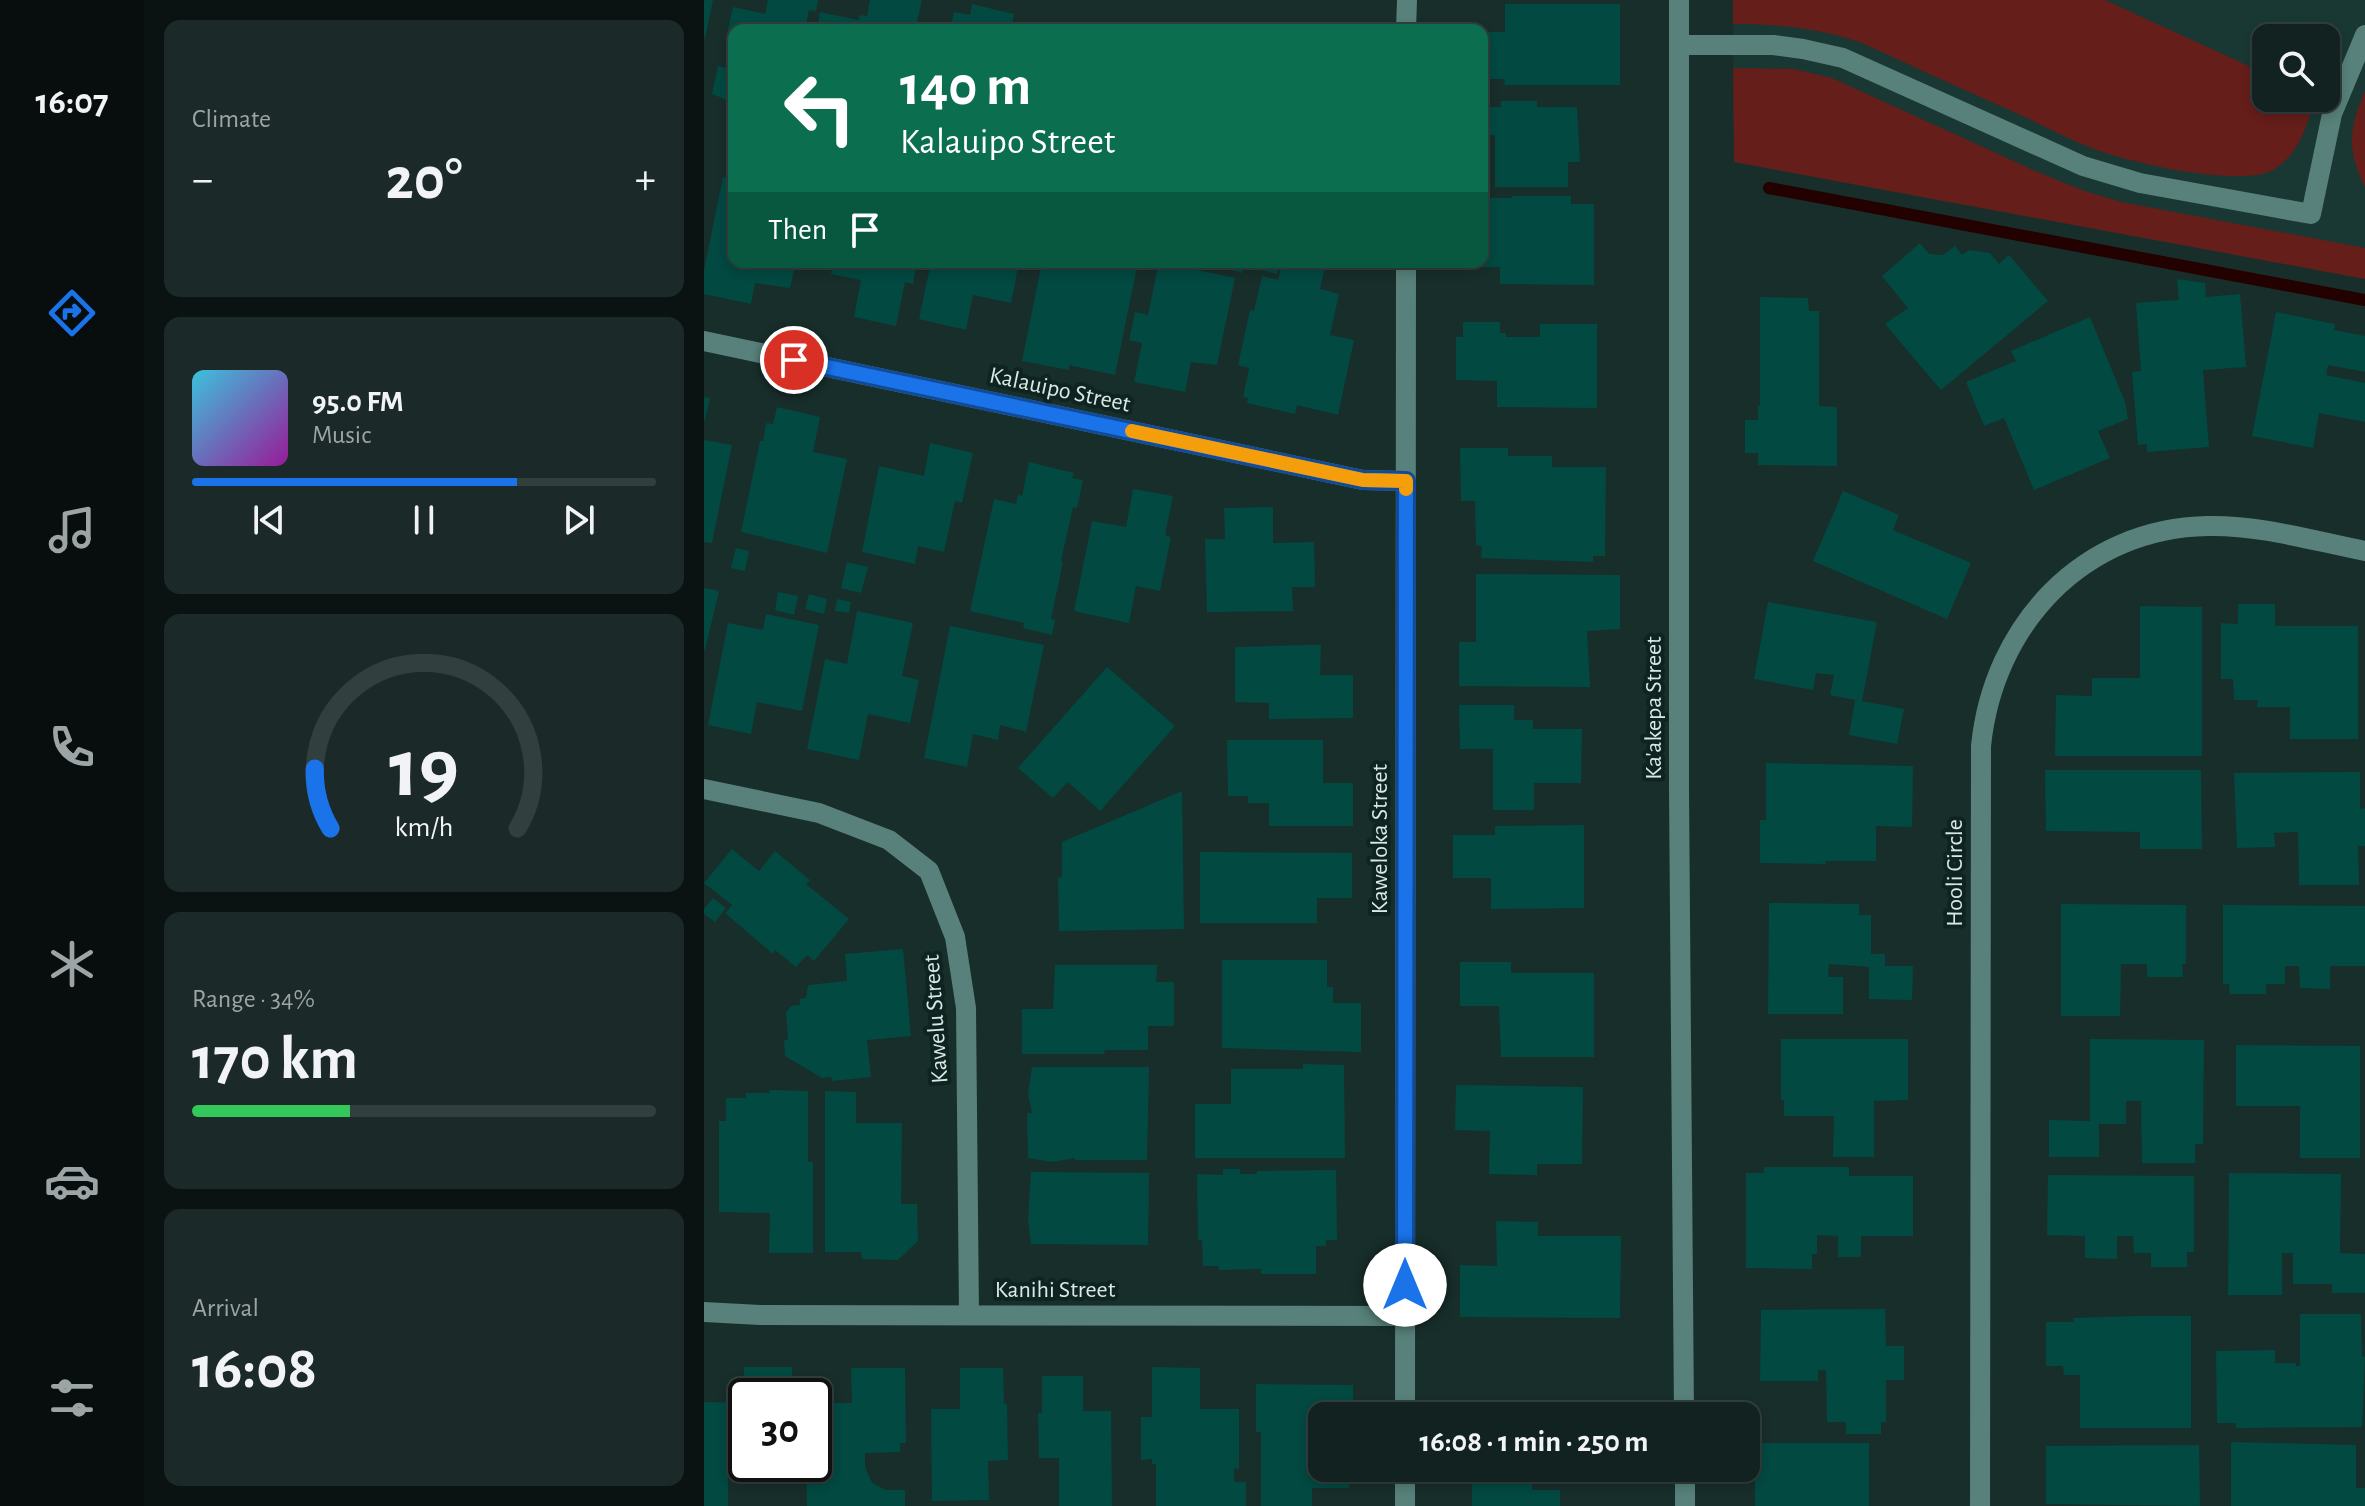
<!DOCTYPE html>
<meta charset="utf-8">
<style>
:root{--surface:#122220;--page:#1b2a29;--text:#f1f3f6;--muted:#9ca4a5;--line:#313f3e;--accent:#1a73e8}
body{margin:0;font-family:"Alegreya Sans",sans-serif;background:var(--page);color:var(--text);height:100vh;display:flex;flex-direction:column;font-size:30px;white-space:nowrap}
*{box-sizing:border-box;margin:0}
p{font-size:26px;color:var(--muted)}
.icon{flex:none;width:44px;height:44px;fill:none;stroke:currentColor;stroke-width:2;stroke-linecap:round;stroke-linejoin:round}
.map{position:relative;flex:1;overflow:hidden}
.side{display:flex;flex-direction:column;gap:20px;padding:20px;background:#0a1312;width:560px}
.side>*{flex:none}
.hud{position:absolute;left:24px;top:24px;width:760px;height:244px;border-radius:16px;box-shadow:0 4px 12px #0003,0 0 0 2px var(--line);background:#0b6e4f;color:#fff;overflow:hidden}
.controls{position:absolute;left:1548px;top:24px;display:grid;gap:16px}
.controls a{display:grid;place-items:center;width:88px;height:88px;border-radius:16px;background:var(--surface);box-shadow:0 4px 12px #0003,0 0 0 2px var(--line);font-size:40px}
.speed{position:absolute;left:24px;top:1378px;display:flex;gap:16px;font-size:40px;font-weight:700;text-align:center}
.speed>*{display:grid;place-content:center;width:104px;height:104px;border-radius:50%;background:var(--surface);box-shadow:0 4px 12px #0003,0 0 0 2px var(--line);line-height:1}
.speed .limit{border:4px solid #111;border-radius:12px;background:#fff;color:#111}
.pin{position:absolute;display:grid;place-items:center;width:68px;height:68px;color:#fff;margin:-34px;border:4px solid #fff;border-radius:50%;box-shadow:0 2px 8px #0007}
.me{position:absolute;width:88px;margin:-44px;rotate:0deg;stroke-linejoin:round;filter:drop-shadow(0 0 6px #0008)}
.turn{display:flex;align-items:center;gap:28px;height:168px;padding:0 40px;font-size:36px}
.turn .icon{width:104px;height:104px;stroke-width:2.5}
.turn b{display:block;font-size:56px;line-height:68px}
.then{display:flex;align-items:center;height:76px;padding:0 40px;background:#0003;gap:16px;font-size:30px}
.big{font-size:60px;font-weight:700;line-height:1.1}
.side .widget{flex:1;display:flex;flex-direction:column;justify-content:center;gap:12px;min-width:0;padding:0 28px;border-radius:16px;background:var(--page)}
.side .dial{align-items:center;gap:0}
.dial svg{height:208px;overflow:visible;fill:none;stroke:var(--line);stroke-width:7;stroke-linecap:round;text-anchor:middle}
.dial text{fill:var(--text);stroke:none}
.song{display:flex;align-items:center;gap:24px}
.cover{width:96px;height:96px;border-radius:12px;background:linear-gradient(135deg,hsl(190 70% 55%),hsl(300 70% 35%))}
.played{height:8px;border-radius:4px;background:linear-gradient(90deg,var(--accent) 70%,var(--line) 70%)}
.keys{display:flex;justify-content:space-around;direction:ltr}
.heat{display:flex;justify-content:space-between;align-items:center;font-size:44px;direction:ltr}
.charge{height:12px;border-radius:6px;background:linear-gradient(90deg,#34c759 34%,var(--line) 0)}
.trip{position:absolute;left:604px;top:1402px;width:452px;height:80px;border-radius:16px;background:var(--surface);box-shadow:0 4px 12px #0003,0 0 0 2px var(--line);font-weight:700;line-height:80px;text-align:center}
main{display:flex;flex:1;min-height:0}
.tabs{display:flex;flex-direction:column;width:144px;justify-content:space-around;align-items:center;background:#070e0d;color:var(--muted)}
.tabs .icon{width:56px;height:56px}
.tabs .active{color:var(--accent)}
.tabs b{font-size:36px;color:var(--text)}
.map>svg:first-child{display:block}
.built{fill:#193833;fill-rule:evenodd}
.green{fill:#651e1a}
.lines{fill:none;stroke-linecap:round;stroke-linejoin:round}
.stream{stroke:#230101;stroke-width:12}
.building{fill:#024941}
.minor{stroke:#57817a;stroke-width:20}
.route-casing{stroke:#114b97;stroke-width:20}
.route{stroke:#1a73e8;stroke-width:14}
.slow{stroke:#f59e0b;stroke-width:14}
.labels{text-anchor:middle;stroke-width:8;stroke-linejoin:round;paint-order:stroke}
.street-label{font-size:24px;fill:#dbe8e5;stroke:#0e2421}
</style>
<main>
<nav class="tabs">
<b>16:07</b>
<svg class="icon active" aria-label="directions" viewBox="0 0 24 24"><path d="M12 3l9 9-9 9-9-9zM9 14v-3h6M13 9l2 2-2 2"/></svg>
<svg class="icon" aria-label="music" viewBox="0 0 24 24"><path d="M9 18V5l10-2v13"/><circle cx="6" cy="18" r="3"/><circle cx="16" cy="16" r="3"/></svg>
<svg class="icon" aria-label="phone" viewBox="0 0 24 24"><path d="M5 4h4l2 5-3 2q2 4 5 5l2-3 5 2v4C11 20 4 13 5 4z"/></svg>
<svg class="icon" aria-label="climate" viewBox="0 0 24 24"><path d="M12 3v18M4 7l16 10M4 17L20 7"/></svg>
<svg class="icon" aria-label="car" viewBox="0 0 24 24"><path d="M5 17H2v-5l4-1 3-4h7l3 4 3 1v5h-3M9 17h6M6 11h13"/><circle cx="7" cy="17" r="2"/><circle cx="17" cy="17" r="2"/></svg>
<svg class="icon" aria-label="filters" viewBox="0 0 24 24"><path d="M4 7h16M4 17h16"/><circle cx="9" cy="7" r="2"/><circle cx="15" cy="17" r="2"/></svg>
</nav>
<section class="side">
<div class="widget"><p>Climate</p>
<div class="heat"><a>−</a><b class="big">20°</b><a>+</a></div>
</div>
<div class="widget">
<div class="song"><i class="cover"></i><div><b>95.0 FM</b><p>Music</p></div></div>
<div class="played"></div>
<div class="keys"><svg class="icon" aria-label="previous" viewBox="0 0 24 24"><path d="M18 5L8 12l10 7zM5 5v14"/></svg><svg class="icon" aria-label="pause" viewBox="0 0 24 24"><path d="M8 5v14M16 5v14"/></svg><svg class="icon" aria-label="next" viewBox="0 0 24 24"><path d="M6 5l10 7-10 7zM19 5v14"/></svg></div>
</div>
<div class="widget dial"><svg viewBox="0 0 100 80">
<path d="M14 69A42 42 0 1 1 86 69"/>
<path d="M14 69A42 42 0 0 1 8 46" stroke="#1a73e8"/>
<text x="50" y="56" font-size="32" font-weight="700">19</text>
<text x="50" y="72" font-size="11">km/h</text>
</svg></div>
<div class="widget"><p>Range · 34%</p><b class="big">170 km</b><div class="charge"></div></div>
<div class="widget"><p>Arrival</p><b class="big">16:08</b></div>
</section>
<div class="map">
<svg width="1661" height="1506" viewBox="0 0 1661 1506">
<rect width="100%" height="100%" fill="#182e2a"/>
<path class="built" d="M1029 0H1661V279L1030 162ZM1562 38H1622V98H1562Z"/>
<path class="green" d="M1029 0H1401L1562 74V98H1611C1603 125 1596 154 1569 170 1538 187 1437 165 1402 153 1374 144 1346 129 1319 116 1265 92 1212 68 1158 43 1115 28 1075 24 1029 24Z
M1029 68 1090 69 1128 78 1329 170 1378 190 1417 202 1661 248V279L1030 162Z
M1661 91V187C1642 149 1645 129 1661 91Z"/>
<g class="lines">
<path class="stream" d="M1065 188 1661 300"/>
</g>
<path class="building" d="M0 0H9L1 38H0Z
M64 0H114L112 11 105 10 101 30H30V41L22 39 29 7 61 14Z
M166 0H218L211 30H113L116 12 154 20 156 15 163 16Z
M268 4 310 14 307 30H246L250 12 266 15Z
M801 4H916V85H800L801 79H778V32H801Z
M354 22 364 25 365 22 397 30H353Z
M14 66 30 69V103L8 94Z
M797 101H833V107H873L876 162H864V187H791V135H781V107H797Z
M19 177 30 179V262H92L86 288 51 283 47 304 0 294V270Z
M808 196H867V204H890V285L796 284V267H773V262H778V198H808Z
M1216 243 1225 254 1239 255 1251 246 1258 255 1265 250 1286 253 1295 264 1305 255 1344 301 1237 390 1181 324 1204 308 1178 276Z
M129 262H213L209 284 201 282 192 326 150 317 157 280 127 274Z
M227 262H315L307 303 269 295 262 330 215 319Z
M338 262H434L411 375 365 365V370L318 361Z
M455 262 484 266V268L531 278 513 365 487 362 481 392 430 382 438 343 425 340 431 312 444 315Z
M522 262H541L538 273 520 268Z
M557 262H576L573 274 556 270Z
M579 262H622L616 289 635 294 626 335 650 340 634 415 593 405 591 414 543 403 544 398 539 397 545 368 534 365 546 310 550 311 558 276 574 280Z
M1473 279 1501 283 1502 297 1536 294 1542 367 1499 370 1505 447 1443 452V444L1434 445 1428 372 1437 371 1432 303 1475 300Z
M1056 297 1104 298 1105 311H1115V406L1133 407V466L1054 465V453H1041V420H1054V406L1056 405Z
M1572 312 1631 324 1630 330 1661 336V372L1624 365 1622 375 1661 383V422L1615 413 1609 448 1548 436Z
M1386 317 1421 402 1424 419 1394 431 1406 458 1330 490 1300 418 1280 426 1262 382 1312 361 1307 351Z
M759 322H796V333H802V337H836V324H893V408L793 407V381L752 380V337H759Z
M0 397 6 398 1 420H0Z
M73 407 116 417 109 452 143 459 123 553 37 532 56 441H59L62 423 69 424Z
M0 440 28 445 8 543 0 542Z
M226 443 269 453 258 503 251 501 240 552 214 546 211 564 158 552 175 466 220 476Z
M756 448H804V456H848V467H902L901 556H889V562L777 558 778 546 772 545 771 501H757Z
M325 462 370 473 368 478 379 480 373 508 369 507 357 561 359 562 347 619 351 620 348 635 319 628 320 623 266 611 290 499 312 504 314 494 318 496Z
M429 489 469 496 461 535 467 537 456 591 432 586 425 623 370 611 388 521 422 527Z
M1139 491 1195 515 1189 530 1267 563 1243 619 1109 561Z
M569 507V543L610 542 611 587H588L589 611 503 612 501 539H521L520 508Z
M32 548 45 551 41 571 27 568Z
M143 562 164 567 157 593 137 588Z
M772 574 916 575V629L883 631 886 687 755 686V642H772Z
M0 588 15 591 1 650H0Z
M74 592 94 596 90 615 71 610Z
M105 594 123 599 120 614 101 609Z
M133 599 147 602 145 613 131 611Z
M1064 602 1173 622 1158 701 1200 709 1193 744 1145 735 1151 700 1126 695 1130 675 1112 673 1109 690 1050 679Z
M1534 604H1571V626H1654V739H1586V707H1553L1554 700H1530L1529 679H1517V623L1534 624Z
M1436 606 1498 607V756H1351L1352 695 1388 696V678H1436Z
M153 611 209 623 198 676 215 680 206 723 164 714 155 760 103 749 121 659 143 664Z
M62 614 115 625 98 711 53 702 47 734 4 725 24 623 59 630Z
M246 626 340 645 322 732 296 725 294 740 269 734 263 767 220 758Z
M605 645H617L616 675H649V718L565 719V703L531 702V647Z
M403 667 471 726 396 811 364 782 349 798 314 768Z
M755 705H810V720H829V729H878L877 783H830V810H789V749H756Z
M523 740H619V783H649V826H565V803H544V796H524Z
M1062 763 1209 766 1208 827 1172 826V861H1121L1122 864 1056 863V820H1062Z
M1341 770H1497L1498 849H1436V832L1342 831Z
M1656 772V809L1661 808V846H1654L1655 885H1595L1594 832 1570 833 1571 847 1533 848 1530 773Z
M478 791 480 929 355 931 354 878 358 877V842Z
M880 825V908L787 909V878H749V835H791V826Z
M28 849 55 871 71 851 106 880 102 884 145 919 110 961 103 955 92 967 71 950 69 954 21 913 28 905 0 883Z
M496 852 648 853V898H613V923H496Z
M9 898 22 908 11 922 0 914V909Z
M1065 903 1155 904V915H1167V954H1181V966H1209L1208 1000 1165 999V967L1125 964 1124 977H1139V1014H1064Z
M1357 904 1482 905V964H1478L1479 977H1443V964H1417L1416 1016H1357Z
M1519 905 1661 906V966H1626V989L1596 988 1595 966H1581V984H1562V994H1526L1525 984H1519Z
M199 949 207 1036 163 1040 167 1077 128 1081 127 1077 118 1078 81 1056 80 1040H84L82 1012 87 1006 96 1005V999L102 998 104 985 143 981 141 954Z
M518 960H623V987H629V1003H657V1052L518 1048Z
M756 962H807V973H890V1057H797L795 1006H756Z
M351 965H453L452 982H470V1026H444V1050H401L400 1054H318V1009H349Z
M1077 1039H1204V1100L1170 1101V1157H1129L1130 1116H1080V1100H1077Z
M1386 1039 1500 1040 1499 1144H1491V1163H1438L1437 1101H1422V1124H1395V1157H1345V1120L1386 1121Z
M1532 1045 1656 1046V1158H1596V1106H1532Z
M599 1064 640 1065 641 1158H491V1104H527V1069H599Z
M328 1067H445L443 1160H371V1158L348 1162 324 1158 323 1113H328L324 1094Z
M752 1085 879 1087 878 1164H833V1175L785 1174 786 1131 751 1130Z
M65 1090 104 1091V1162H109V1253H65L66 1213 15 1212V1121H22V1098H42V1093H66Z
M121 1091 152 1092V1123H198L197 1204H213L214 1241 194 1260 158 1259 157 1252H121Z
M1060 1167H1145V1176H1209V1236H1157V1257H1134V1236L1113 1235V1254H1108V1269L1042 1268V1173H1060Z
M519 1169H536V1174H553V1171L632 1170 633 1240H622V1246H612V1274H557V1269L515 1270V1266H499L498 1240H494L493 1174 519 1175Z
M327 1172 445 1173 444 1245 327 1244 324 1219Z
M1525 1173 1637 1174 1636 1253 1661 1254V1293H1628V1284H1589V1253H1578V1295H1524Z
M1344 1175 1490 1176V1252H1483V1267H1447V1253H1430L1429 1236H1413V1259L1381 1258V1236L1343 1235Z
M792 1221 834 1222V1236H917L916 1318 756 1317V1265L793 1266Z
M1181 1309 1182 1346H1200V1380H1182V1422H1177V1434H1142V1422H1123L1122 1370H1114V1381H1056L1057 1310Z
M1596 1314H1657L1658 1357H1661L1658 1427 1532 1428V1423H1513L1512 1351 1571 1350V1363H1592V1366H1596Z
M1433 1316H1487V1428H1376V1375H1360L1359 1366H1342V1322H1370L1369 1318Z
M40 1367H88V1396H40Z
M448 1367 496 1368V1409H535V1469L530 1468V1482H542V1506H452V1464H448V1459L437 1460V1417H448Z
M147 1368H201L202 1443H196V1452L161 1453V1467L168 1483 182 1490H201V1506H103L102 1464H110V1396H96V1389H124V1403H148Z
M256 1368H299L300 1403 303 1404 304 1460 284 1461 285 1500 228 1501 227 1409H256Z
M338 1376H379V1411H407L408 1506H355V1458H335L334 1413H338Z
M552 1384 649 1385V1416H618V1468H649V1472L645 1473V1488H608V1506H557V1432H552Z
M0 1402 42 1403V1462L24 1461V1506H0Z
M1527 1442 1652 1445V1488H1661V1506H1527Z
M1051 1443H1165V1506H1051Z
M1495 1445 1496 1506 1342 1504V1446Z
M40 1464H88V1484H40Z
M768 1468H828V1490H856V1506H768Z"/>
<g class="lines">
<path class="minor" d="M975 0V789L980 1416
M702 30 703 0
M975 45H1069L1099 49 1139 58 1379 166 1436 183 1607 214 1628 114 1661 35
M0 341 659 480 702 481
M0 789 115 813 185 840 225 871 251 937 262 1008 265 1315
M0 1312 56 1315 701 1316
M701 1416 702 262
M981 1468V1506
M701 1506V1468
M1276 1506 1277 746C1289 626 1378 528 1504 526 1557 525 1610 541 1661 551"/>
</g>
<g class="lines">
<g class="route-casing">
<path id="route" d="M90 360 659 480 702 481 701 1285"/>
</g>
<use href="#route" class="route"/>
<path class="slow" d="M428 431 659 480 702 481V489"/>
</g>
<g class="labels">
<g class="street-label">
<text transform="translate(356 389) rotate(12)" y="8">Kalauipo Street</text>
<text transform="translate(949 708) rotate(-90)" y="8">Ka'akepa Street</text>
<text transform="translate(675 839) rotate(-90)" y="8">Kaweloka Street</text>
<text transform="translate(1250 873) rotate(-90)" y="8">Hooli Circle</text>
<text transform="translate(231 1019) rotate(-94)" y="8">Kawelu Street</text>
<text x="351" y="1297">Kanihi Street</text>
</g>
</g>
</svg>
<div class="controls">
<a><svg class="icon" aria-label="search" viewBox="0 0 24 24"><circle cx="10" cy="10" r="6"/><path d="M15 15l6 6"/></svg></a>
</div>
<div class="speed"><div class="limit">30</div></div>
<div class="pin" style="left:90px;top:360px;background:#d93025"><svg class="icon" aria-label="arrive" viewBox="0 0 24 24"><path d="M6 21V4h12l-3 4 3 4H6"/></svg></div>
<svg class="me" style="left:701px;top:1285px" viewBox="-20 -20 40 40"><circle r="19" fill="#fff"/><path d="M0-13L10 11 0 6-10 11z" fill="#1a73e8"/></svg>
<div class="trip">16:08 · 1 min · 250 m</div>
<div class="hud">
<div class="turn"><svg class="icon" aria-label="left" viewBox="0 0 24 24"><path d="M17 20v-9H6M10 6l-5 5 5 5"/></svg><div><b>140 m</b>Kalauipo Street</div></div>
<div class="then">Then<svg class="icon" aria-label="arrive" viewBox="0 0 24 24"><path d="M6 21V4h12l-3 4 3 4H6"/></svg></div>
</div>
</div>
</main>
